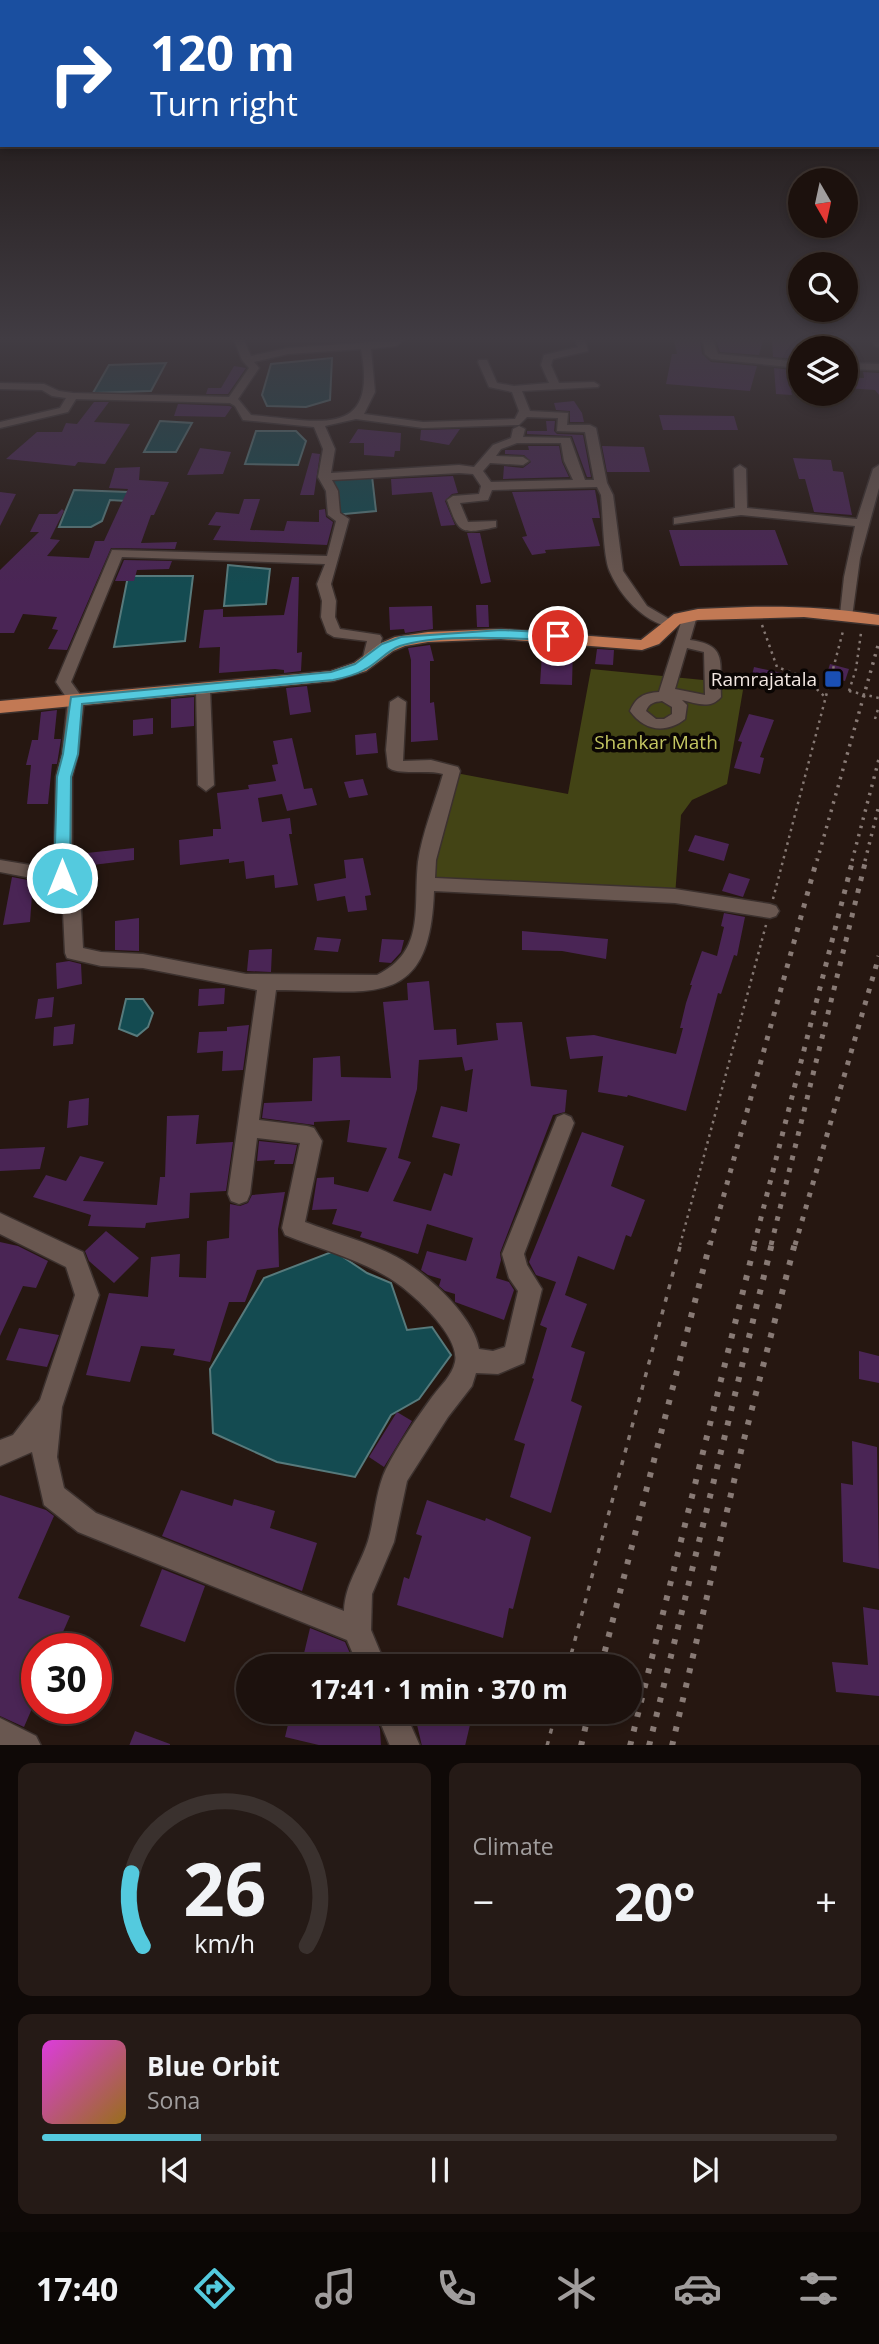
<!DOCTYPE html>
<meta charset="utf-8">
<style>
:root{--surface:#1c110d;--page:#251a16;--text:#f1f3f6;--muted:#a09d9d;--line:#3a312e;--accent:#54cade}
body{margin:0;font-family:"Open Sans",sans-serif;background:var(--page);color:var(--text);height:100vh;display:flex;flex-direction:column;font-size:26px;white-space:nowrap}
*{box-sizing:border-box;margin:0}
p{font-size:23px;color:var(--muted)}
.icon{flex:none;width:38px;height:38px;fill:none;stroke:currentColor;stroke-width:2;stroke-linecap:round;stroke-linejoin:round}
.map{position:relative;height:1745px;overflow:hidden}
.drawer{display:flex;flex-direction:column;gap:18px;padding:18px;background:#0f0907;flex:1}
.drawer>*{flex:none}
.guide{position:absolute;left:0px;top:0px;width:880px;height:147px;box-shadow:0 4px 10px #0003,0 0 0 2px var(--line);background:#1a4fa0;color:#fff;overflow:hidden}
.needle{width:46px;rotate:171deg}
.tools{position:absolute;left:788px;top:168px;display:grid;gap:14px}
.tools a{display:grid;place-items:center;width:70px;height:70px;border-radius:50%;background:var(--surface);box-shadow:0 4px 10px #0003,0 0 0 2px var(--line);font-size:35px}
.speed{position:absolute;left:21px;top:1633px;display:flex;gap:14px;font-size:35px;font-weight:700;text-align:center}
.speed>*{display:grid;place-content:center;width:91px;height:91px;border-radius:50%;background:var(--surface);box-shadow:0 4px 10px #0003,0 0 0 2px var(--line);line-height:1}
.speed .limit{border:10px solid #d22;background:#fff;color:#111}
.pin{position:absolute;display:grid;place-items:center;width:60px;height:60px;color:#fff;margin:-30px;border:4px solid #fff;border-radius:50%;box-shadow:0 2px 7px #0007}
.me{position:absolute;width:77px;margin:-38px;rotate:0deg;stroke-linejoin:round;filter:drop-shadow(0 0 5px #0008)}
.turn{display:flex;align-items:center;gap:24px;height:147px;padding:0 35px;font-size:32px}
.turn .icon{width:91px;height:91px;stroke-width:2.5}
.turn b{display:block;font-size:49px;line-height:60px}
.big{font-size:52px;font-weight:700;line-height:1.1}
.drawer .card{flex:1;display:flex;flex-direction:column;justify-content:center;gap:10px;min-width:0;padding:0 24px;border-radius:14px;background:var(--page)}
.drawer .dial{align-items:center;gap:0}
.dial svg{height:182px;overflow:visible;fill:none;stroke:var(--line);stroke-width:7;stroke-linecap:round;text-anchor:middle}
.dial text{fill:var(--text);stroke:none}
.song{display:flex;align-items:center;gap:21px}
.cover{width:84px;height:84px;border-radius:10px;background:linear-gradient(135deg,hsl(300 70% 55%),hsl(40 70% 35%))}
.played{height:7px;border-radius:4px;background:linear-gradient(90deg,var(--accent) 20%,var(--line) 20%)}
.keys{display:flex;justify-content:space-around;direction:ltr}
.heat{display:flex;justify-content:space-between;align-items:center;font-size:38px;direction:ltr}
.drawer .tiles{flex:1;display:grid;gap:18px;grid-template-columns:1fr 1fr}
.card:last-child{grid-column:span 2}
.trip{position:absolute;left:236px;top:1654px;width:406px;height:70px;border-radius:35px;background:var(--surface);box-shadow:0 4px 10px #0003,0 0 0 2px var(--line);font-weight:700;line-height:70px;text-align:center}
.dock{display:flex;height:112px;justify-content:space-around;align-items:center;background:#0b0705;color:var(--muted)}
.dock .icon{width:49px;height:49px}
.dock .active{color:var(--accent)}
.dock b{font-size:32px;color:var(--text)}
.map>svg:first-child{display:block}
.green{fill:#434415}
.water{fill:#144b51;stroke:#577a7c;stroke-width:2}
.building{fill:#4a2555;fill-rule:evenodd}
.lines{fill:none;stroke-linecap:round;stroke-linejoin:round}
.minor-casing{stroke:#3c312e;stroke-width:3}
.major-casing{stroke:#3c312e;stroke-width:3}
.path-far1{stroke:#857873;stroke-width:2.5;stroke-dasharray:2.5 4.5;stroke-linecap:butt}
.path{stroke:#857873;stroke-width:3.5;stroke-dasharray:5 8;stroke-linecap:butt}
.minor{fill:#695750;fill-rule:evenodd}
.major{fill:#c27954;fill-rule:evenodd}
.rail-far2{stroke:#887a75;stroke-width:3.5;stroke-dasharray:2.5 6;stroke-linecap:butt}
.rail-far1{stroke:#887a75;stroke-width:5;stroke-dasharray:4.5 8;stroke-linecap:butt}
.rail{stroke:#887a75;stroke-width:6;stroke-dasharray:5 10;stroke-linecap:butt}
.path-bridge{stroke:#857873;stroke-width:2.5;stroke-dasharray:2.5 4.5;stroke-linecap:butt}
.route{fill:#54cade;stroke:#378390;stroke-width:2}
.transit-dot{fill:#1a4fb4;stroke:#0a0503;stroke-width:2.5}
.labels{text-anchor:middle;stroke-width:7;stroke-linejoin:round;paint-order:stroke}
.poi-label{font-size:19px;fill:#f2e7e2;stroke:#0a0503;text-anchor:end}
.park-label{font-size:19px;fill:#c4c662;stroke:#0a0503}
</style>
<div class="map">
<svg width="879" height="1746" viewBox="0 0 879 1746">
<rect width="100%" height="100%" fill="#261711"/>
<path class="green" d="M591 669 744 684 727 784 692 800 681 815 675 896 429 882 456 773 568 794Z"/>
<path class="water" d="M332 358 330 400 306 407 267 406 262 395 271 364Z
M166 363 151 391 93 393 109 365Z
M160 421 192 423 176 452H144Z
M256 431H296L306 441 298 465 245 464Z
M372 476 376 511 334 515 332 491 321 479Z
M74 490 128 492 126 501 110 500 102 521 91 527H59Z
M228 565 270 569 266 604 224 606Z
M128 576H193L185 641 114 647Z
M126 999H143L153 1013 148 1027 137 1036 119 1029Z
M334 1251 367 1273 391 1283 407 1330 432 1327 451 1355 419 1399 391 1415 355 1477 277 1462 213 1433 210 1369 264 1278Z"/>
<path class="building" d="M674 340H700L702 354 711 362 757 366 750 391 666 384 672 354H677Z
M716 340H763L759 355 720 352Z
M772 340H796L800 359 773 357Z
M234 366 246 368 228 394H206L208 388H221Z
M774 368 800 371V392L791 391 792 395 776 394Z
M863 372 879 373V395L875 390 845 388V377L864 378Z
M574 401 582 413 584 422H570V411L556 410 554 403Z
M94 402H109L94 422 130 424 105 464 78 462 75 466 6 459 37 432H62L66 423 77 424Z
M178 404 229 406 232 407 225 417 174 416Z
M659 415 734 416 738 430H663Z
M546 421H555L554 431 557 434 583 435 591 477H587L572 436 527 434V431H547Z
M358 429 401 433 400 451H395L394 457 364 455V443H349Z
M460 429 449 445 420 440 421 430Z
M528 446H559L562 462 569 477 503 479 504 466 523 468 531 462 524 455 505 454V450H529Z
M602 446 644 447 650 472H607Z
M200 448 231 452 223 474 187 475Z
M312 453 320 454 314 495H300Z
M793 458 831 460 833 471 843 472 852 515 814 512 805 479H799Z
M140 467 139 480 169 482 154 515H151L141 543 177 542 175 549 111 548 67 650 48 649 58 630 52 629 57 617 23 614 14 633H0V570L39 532H30L39 514H57L62 509 64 511 50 539 60 540 47 556 89 558 95 541H104L128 489 109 488 115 468Z
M453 476 458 493 452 494 445 501 455 525 441 526 432 492 392 495 391 479Z
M595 490 600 518H592L600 546 545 550 546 553 532 555 522 537 527 536 512 492Z
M0 492 16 494 0 526Z
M244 499H260L250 530 284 531 287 521 319 522V510L325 509 326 517 333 522 327 545 213 540 221 526 208 525 216 512 239 514Z
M669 530H775L788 565 680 566Z
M467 533H480L491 582 481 584Z
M124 560 172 561 169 569 137 570 134 581H115Z
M292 577H299L297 653 302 652 301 671 284 673V670L275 669 219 673 220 647 199 648 204 610 223 609V617L284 615Z
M476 605H488L489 627H477Z
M432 606 433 629 405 633 404 629 390 630 389 607Z
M535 644 573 647 572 685 540 684 542 654 534 653Z
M430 645 434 661H430V703L434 702 438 740 411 742V660L408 648Z
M597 649 614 650 613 665 595 664Z
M830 664 849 669 845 681 826 676Z
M754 667 782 673 778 685 751 679Z
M307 686 311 712 290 715 286 688Z
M194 697V726L171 728V699Z
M57 710 54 739H61L57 764H52L48 804H27L31 765H26L32 740H38L41 712Z
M749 714 774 720 760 757 764 758 760 774 734 768 742 742 738 741Z
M153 718V734L133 736V720Z
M376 733 378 753 356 755 355 735Z
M292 738 304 789 312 788 317 805 287 811 282 794 258 798 262 822 290 818 292 834H289L298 885 275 888 274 875 246 879 244 861 229 863V859L180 865 179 840 213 836V829H221L217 793 249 789 248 785 276 781 272 765 278 764 273 741Z
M363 779 368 795 349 798 344 782Z
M695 835 729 844 724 861 688 851Z
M134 848V860L76 867 77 854Z
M363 858 371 895 365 896 367 910 348 912 345 896 317 901 314 884 346 878 344 860Z
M729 873 750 879 743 897 722 891Z
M12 877 33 881 30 922 3 925Z
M724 913 745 917 737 956 734 955 721 994 718 993 686 1111 628 1095 627 1097 598 1092 603 1056 570 1059 566 1037 594 1035 676 1054 683 1028H680L686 1003 692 985H690L702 951 717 956 724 927 721 926Z
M139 918V951L115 950V921Z
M522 931 608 939 606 959 562 951 522 950Z
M317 937 341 939 338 952 314 950Z
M382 939 404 940 401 952 391 963 379 962Z
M272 949 271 972 247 971 249 950Z
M69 961 81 964 82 984 57 989 56 963Z
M429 981 434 1030 456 1029 457 1045 498 1040 496 1023 522 1022 531 1086 567 1090 565 1112 553 1115 500 1253 501 1260 496 1278 509 1282 514 1290 504 1320 455 1302V1294L445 1291 439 1286 441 1279 428 1275 421 1270 427 1251 466 1261 473 1238 427 1224 418 1254 360 1237 362 1232 332 1224 337 1209 312 1210 317 1178 334 1177V1184L368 1192 387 1148 347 1142 350 1120 314 1122V1125L262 1118 264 1103 312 1101 313 1058 340 1056 341 1077 391 1078 383 1002 408 1000 407 983ZM462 1057 465 1071 473 1069 467 1112 441 1106 432 1137 460 1144 452 1176 444 1173 431 1211 393 1201 411 1162 398 1158 417 1089 419 1060Z
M225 988 224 1004 198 1006 199 989Z
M54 997 52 1017 35 1019 38 999Z
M75 1024 73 1044 53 1046 54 1027Z
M249 1025 243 1070 222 1071 223 1051 197 1053 199 1032 227 1031V1027Z
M89 1098 88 1125 67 1128 69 1101Z
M199 1115 196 1144 233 1142 226 1191 190 1193 189 1218 146 1223 145 1228 88 1226 91 1215 33 1197 46 1175 66 1181 80 1156 104 1162 83 1201 157 1205 160 1177H165L167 1116Z
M582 1132 624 1146 611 1186 645 1200 631 1237 626 1235 614 1270 578 1256 565 1295 587 1304 571 1347 585 1352 571 1401 582 1406 551 1513 510 1497 525 1444 514 1440 534 1379 532 1378 547 1328 540 1325 556 1282 536 1275 529 1262Z
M259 1141 297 1145 293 1164H274L275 1160 257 1161Z
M45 1147 40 1169 0 1171V1149Z
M285 1192 278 1229 279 1267 257 1270 245 1302H229L210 1362 173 1355 175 1349 141 1346 130 1382 86 1375 109 1293 148 1297 151 1257 180 1254 179 1277 206 1278 207 1241 229 1238 230 1204 240 1206 248 1203 252 1195Z
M106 1231 139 1258 114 1283 89 1261 85 1251Z
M0 1242 18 1246 48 1261 36 1288 23 1286 0 1336Z
M19 1328 59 1335 47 1367 6 1360Z
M859 1351 879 1356V1383L859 1379Z
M397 1412 412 1421 384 1467 369 1457Z
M852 1441 877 1447 879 1569 843 1562 841 1483 853 1485Z
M181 1490 232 1506 234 1499 275 1511 270 1528 317 1543 302 1591 162 1536Z
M0 1495 46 1510 54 1516 18 1598 70 1616 56 1648H37V1697L24 1727 0 1716Z
M427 1500 485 1521 486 1518 531 1537 513 1609 509 1608 503 1638 397 1605 404 1577 409 1579 422 1536 416 1534Z
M162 1569 205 1586 185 1642 140 1626Z
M863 1607 879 1610V1696L836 1692 832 1662 868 1665Z
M310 1628 345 1642 352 1658 350 1666H301Z
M291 1712H374L380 1729 381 1746H323L285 1737Z
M414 1712H473L465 1746H422Z
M135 1731 170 1744V1746H129Z"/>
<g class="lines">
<g class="minor-casing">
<path id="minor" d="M234 340H244L251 356 288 348 404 340 396 346 371 349 375 392 364 414 423 422 515 419 519 411 512 392 489 387 478 362 479 360H487L497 383 514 386 549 383 541 365 544 355 578 347 575 340H585L588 351 553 359 551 365 559 383 594 382 599 385 598 387 522 391 530 411 568 413 567 425H590L596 428 607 483 613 495 623 571 647 606 676 623 669 627C642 620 621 597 610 572 603 557 603 514 601 495L597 487 492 490 488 500 460 503 468 522 496 521V527C459 535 459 533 447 500L453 496 479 494 481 486 473 474 459 473 332 480 338 491 340 513 349 519 331 584 336 601 335 617 340 629 380 635 382 638 376 661 369 665 362 661 367 641 334 637 327 633 321 617 322 601 317 584 325 564 122 557 71 682 84 700 78 754 72 777V877L80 890 83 948 101 952 143 954 246 974 377 975C426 951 413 908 418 862 422 833 435 802 443 774 428 769 396 776 388 767L386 750 390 702 398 697 406 702 403 761 431 760 458 767 460 771 436 860 435 878 675 889 770 904 776 906 779 911 776 916 770 918 675 903 434 891C430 1012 371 990 276 990L259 1120 307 1126 314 1128 322 1141 305 1222C334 1233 377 1245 402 1260 429 1276 474 1317 479 1349L493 1351 505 1347 518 1291 509 1278 502 1254 557 1117 564 1114 571 1117 574 1123 524 1254 527 1265 542 1289 524 1363 498 1374 476 1373 472 1386 448 1417 407 1481 394 1542 372 1594 371 1630 386 1666H358L347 1640 78 1532 44 1505 32 1452 0 1466V1440L13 1435 40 1400 75 1295 66 1267 0 1234V1213L83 1252 99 1295 62 1407 57 1457 64 1488 96 1513 344 1611C345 1584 360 1566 368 1541 375 1518 375 1492 386 1469 398 1445 416 1419 432 1397 440 1386 452 1376 455 1362 461 1335 407 1287 384 1275 354 1258 317 1248 285 1235L282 1228 300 1143 257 1138 250 1194 247 1201 239 1204 231 1201 228 1194 257 990 143 968 101 966 67 958 65 953 62 891 57 883 0 872V860L54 869 56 777 62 754 68 700 56 682 112 550 327 556 336 521 328 515 326 491 318 477 323 449 314 427 243 420 235 406 230 403 76 399 68 412 0 428V422L60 408 66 398 52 396 42 390 0 389V383L44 384 59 391 73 393 229 397 249 368 242 360ZM361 349C379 442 315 420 251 415L238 399 259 368 254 362 288 354ZM527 417 558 418 557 431 585 432 594 480H585L570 438 523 437 525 429 519 426 513 429 511 438 493 445 474 467 459 465 331 473 335 449 325 426 356 419 423 428 519 425ZM517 443H561L564 461 573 480 491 482 483 471 490 463 523 465 529 461 523 457 496 456 501 449Z
M703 340H713L718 354 800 362V368L711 359 705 354Z
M872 340H879V347L875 346Z
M845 363 879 364V370L845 369Z
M740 465 746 469 747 508 857 519 873 469 879 465V488L860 558 852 617 847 618 840 614 844 577 855 526 741 515 674 524V518L735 508 734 469Z
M690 612 697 616 690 640C729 645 719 663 721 697 710 710 696 703 682 700L687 705 685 719C666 734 644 731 630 711 636 697 644 693 659 692L683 616ZM687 648 704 652 705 695 675 689ZM662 701 672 707V714L664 719H656L646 711C649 703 654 702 662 701Z
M203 684 210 689 214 785 206 791 198 785 196 689Z
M376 1712H405L420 1746H390Z
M0 1718 36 1736 41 1746H0Z"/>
</g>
<g class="major-casing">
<path id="major" d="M747 607C792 606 835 608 879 615V625L804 617 698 620 680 624 659 644 642 650 501 639 428 642 405 646 393 651 366 671 333 681 0 713V701L331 671 354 663 381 643 395 637 428 632 501 629 641 640 674 614 698 609Z"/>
</g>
<path class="path-far1" d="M762 625 777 667 804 677 824 696
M849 691 856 669 861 633
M875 719 879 706
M773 899 843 631
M680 1245 766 925"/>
<path class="path" d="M568 1666 681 1243
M547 1746 556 1712"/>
<use href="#minor" class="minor"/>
<use href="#major" class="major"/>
<path class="rail-far2" d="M817 861 879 642
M852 861 879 759
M865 861 879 805"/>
<path class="rail-far1" d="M710 1245 817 859
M754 1245 853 859
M771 1245 866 859
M795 1245 879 956"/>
<path class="rail" d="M601 1666 710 1243
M581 1746 589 1712
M630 1746 755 1243
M649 1746 772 1243
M672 1746 742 1447 795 1243"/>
<path class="path-bridge" d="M849 691 879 698"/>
</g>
<linearGradient id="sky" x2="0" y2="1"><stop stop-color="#150d09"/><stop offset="0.58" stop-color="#413c43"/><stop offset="1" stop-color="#413c43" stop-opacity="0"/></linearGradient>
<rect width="879" height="585" fill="url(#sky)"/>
<path class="route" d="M501 630 558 633 565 636 558 640C518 639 437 633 400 646 386 651 377 664 364 670 355 675 343 678 333 680L82 704 78 754 71 777 70 878 62 884 54 878 57 777 63 754 71 697 331 672 355 664 382 644 401 637Z"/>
<rect class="transit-dot" x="824" y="670" width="18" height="18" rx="3.5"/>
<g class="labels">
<g class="poi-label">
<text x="817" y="686">Ramrajatala</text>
</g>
<g class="park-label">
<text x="656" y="749">Shankar Math</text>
</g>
</g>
</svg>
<div class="tools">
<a><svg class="needle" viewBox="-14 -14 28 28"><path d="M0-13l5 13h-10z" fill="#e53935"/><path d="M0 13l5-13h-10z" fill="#a09d9d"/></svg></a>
<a><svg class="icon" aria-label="search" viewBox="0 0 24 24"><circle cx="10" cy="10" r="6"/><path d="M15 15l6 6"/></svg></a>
<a><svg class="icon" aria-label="layers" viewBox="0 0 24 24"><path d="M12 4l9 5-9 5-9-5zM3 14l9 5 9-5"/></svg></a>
</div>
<div class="speed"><div class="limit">30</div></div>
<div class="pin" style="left:558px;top:636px;background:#d93025"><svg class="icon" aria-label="arrive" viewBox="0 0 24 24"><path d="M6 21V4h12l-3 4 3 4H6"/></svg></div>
<svg class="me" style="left:62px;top:878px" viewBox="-20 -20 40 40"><circle r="17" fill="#54cade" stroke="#fff" stroke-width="3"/><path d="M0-11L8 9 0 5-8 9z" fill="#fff"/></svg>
<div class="trip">17:41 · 1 min · 370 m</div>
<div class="guide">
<div class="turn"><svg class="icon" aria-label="right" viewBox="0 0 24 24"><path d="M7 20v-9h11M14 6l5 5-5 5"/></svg><div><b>120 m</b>Turn right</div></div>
</div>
</div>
<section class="drawer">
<div class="tiles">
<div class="card dial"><svg viewBox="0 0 100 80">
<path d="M14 69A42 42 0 1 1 86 69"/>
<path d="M14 69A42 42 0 0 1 9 37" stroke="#54cade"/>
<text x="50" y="56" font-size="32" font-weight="700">26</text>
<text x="50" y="72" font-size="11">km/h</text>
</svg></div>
<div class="card"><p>Climate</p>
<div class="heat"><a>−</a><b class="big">20°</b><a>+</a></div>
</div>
<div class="card">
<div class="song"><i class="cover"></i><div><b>Blue Orbit</b><p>Sona</p></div></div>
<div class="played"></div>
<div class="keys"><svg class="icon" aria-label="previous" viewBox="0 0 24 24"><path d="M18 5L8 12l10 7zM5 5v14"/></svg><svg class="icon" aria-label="pause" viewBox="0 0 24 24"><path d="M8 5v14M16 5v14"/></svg><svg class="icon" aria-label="next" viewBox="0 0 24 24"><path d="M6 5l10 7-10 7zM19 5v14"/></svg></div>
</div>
</div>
</section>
<nav class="dock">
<b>17:40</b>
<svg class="icon active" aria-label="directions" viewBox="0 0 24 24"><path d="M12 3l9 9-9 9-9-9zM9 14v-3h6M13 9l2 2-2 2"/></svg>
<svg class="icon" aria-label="music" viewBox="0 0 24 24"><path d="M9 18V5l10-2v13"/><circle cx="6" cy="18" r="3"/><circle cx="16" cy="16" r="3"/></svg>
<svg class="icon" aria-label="phone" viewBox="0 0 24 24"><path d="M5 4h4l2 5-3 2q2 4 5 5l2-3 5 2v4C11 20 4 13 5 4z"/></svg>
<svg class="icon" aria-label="climate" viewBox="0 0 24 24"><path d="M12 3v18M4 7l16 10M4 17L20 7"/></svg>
<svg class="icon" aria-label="car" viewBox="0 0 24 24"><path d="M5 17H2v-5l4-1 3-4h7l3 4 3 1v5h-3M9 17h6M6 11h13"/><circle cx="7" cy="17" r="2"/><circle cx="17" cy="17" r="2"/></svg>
<svg class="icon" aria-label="filters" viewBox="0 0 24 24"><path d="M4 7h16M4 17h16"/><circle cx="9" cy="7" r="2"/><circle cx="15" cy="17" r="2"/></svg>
</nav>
